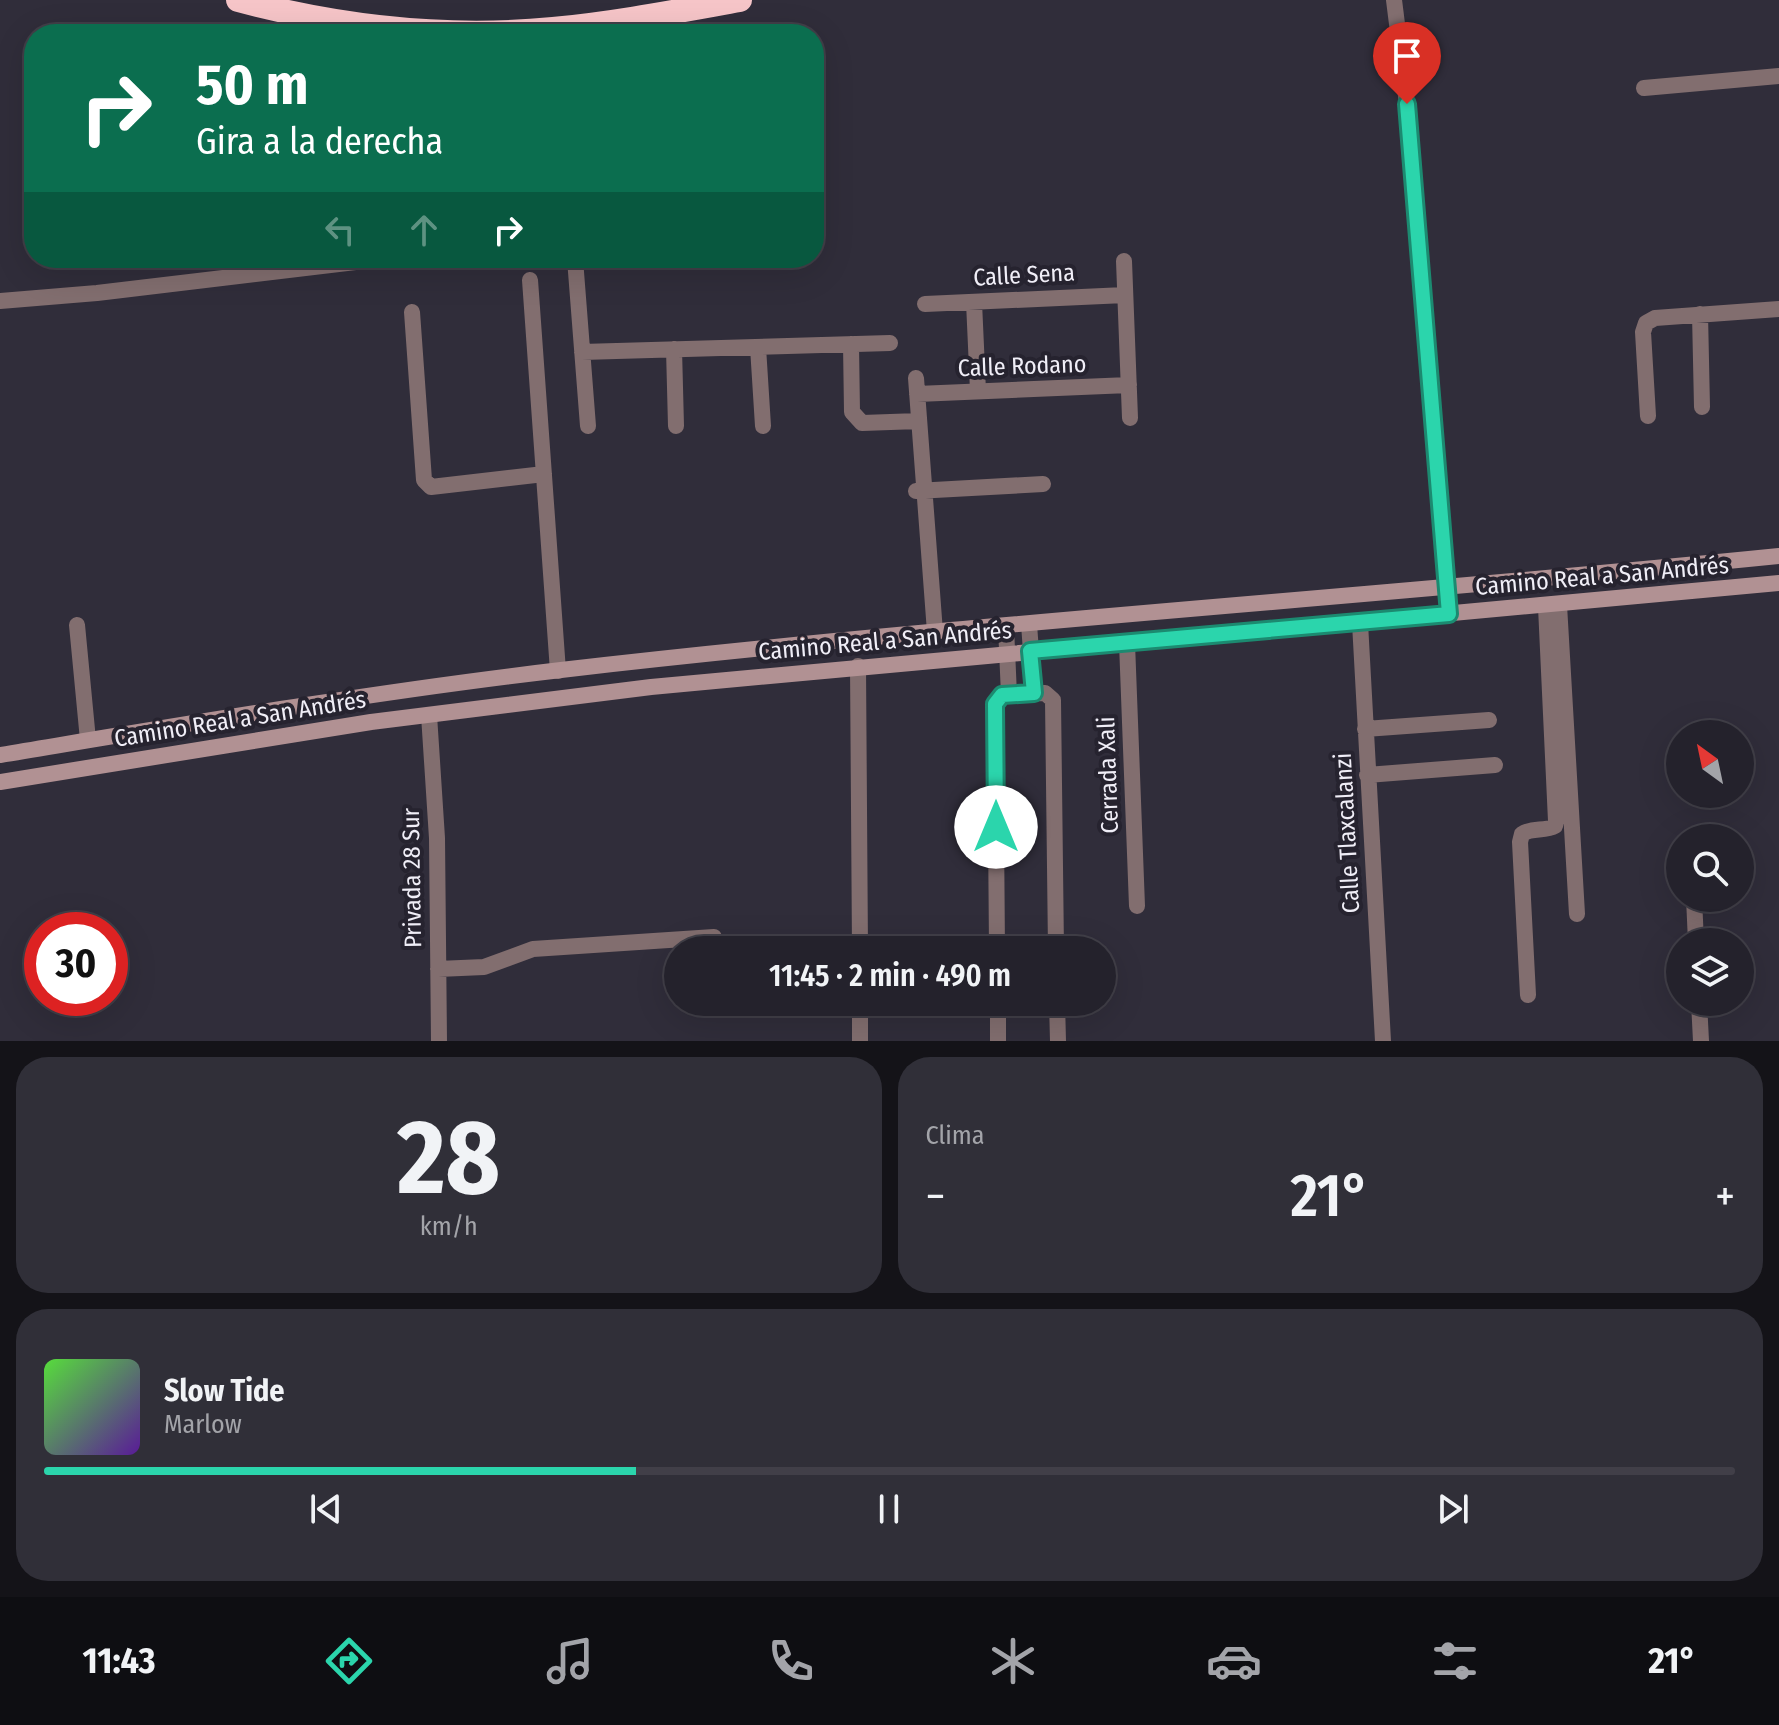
<!DOCTYPE html>
<html lang="es">
<meta charset="utf-8">
<style>
:root{--surface:#24222c;--page:#302f38;--text:#f1f3f6;--muted:#a3a4a9;--line:#413f48;--accent:#2bd5ac}
body{margin:0;font-family:"Fira Sans Condensed",sans-serif;background:var(--page);color:var(--text);height:100vh;display:flex;flex-direction:column;font-size:30px;white-space:nowrap}
*{box-sizing:border-box;margin:0}
p{font-size:26px;color:var(--muted)}
.icon{flex:none;width:44px;height:44px;fill:none;stroke:currentColor;stroke-width:2;stroke-linecap:round;stroke-linejoin:round}
.map{position:relative;height:1041px;overflow:hidden}
.panel{display:flex;flex-direction:column;gap:16px;padding:16px;background:#141318;flex:1}
.panel>*{flex:none}
.banner{position:absolute;left:24px;top:24px;width:800px;height:244px;border-radius:32px;box-shadow:0 8px 32px #0002,0 0 0 2px var(--line);background:#0b6e4f;color:#fff;overflow:hidden}
.needle{width:52px;rotate:327deg}
.tools{position:absolute;left:1666px;top:720px;display:grid;gap:16px}
.tools a{display:grid;place-items:center;width:88px;height:88px;border-radius:50%;background:var(--surface);box-shadow:0 8px 32px #0002,0 0 0 2px var(--line);font-size:40px}
.speed{position:absolute;left:24px;top:912px;display:flex;gap:16px;font-size:40px;font-weight:700;text-align:center}
.speed>*{display:grid;place-content:center;width:104px;height:104px;border-radius:50%;background:var(--surface);box-shadow:0 8px 32px #0002,0 0 0 2px var(--line);line-height:1}
.speed .limit{border:12px solid #d22;background:#fff;color:#111}
.pin{position:absolute;display:grid;place-items:center;width:68px;height:68px;color:#fff;margin:-82px -34px;border-radius:50% 50% 50% 0;rotate:-45deg;box-shadow:0 0 8px #0007}
.pin .icon{rotate:45deg}
.me{position:absolute;width:88px;margin:-44px;rotate:0deg;stroke-linejoin:round;filter:drop-shadow(0 0 6px #0008)}
.turn{display:flex;align-items:center;gap:28px;height:168px;padding:0 40px;font-size:36px}
.turn .icon{width:104px;height:104px;stroke-width:2.5}
.turn b{display:block;font-size:56px;line-height:68px}
.lanes{display:flex;align-items:center;height:76px;padding:0 40px;background:#0003;justify-content:center;gap:40px;direction:ltr}
.lanes .off{opacity:.35}
.big{font-size:60px;font-weight:600;line-height:1.1}
.panel .widget{flex:1;display:flex;flex-direction:column;justify-content:center;gap:12px;min-width:0;padding:0 28px;border-radius:32px;background:var(--page)}
.panel .dial{align-items:center;gap:0}
.dial b{font-size:104px;line-height:1}
.song{display:flex;align-items:center;gap:24px}
.cover{width:96px;height:96px;border-radius:12px;background:linear-gradient(135deg,hsl(110 70% 55%),hsl(270 70% 35%))}
.played{height:8px;border-radius:4px;background:linear-gradient(90deg,var(--accent) 35%,var(--line) 35%)}
.keys{display:flex;justify-content:space-around;direction:ltr}
.heat{display:flex;justify-content:space-between;align-items:center;font-size:44px;direction:ltr}
.panel .tiles{flex:1;display:grid;gap:16px;grid-template-columns:1fr 1fr}
.widget:last-child{grid-column:span 2}
.trip{position:absolute;left:664px;top:936px;width:452px;height:80px;border-radius:40px;background:var(--surface);box-shadow:0 8px 32px #0002,0 0 0 2px var(--line);font-weight:600;line-height:80px;text-align:center}
.dock{display:flex;height:128px;justify-content:space-around;align-items:center;background:#0e0e12;color:var(--muted)}
.dock .icon{width:56px;height:56px}
.dock .on{color:var(--accent)}
.dock b{font-size:36px;color:var(--text)}
.map>svg:first-child{display:block}
.lines{fill:none;stroke-linecap:round;stroke-linejoin:round}
.street{stroke:#826e6f;stroke-width:16}
.secondary{stroke:#b19193;stroke-width:16}
.highway{stroke:#f6c5c8;stroke-width:24}
.route-casing{stroke:#1c8a70;stroke-width:20}
.route{stroke:#2bd5ac;stroke-width:14}
.labels{text-anchor:middle;stroke-width:8;stroke-linejoin:round;paint-order:stroke}
.street-label{font-size:24px;fill:#f0eef7;stroke:#26232f}
</style>
<div class="map">
<svg width="1779" height="1041" viewBox="0 0 1779 1041">
<rect width="100%" height="100%" fill="#302d3a"/>
<g class="lines">
<path class="street" d="M1394 0 1407 104 1449 614
M1644 88 1779 76
M575 259 588 426
M1124 261 1130 418
M530 280 558 671
M0 301 97 293 389 258
M974 302 978 391
M925 304 1125 295
M412 312 424 480 431 487 544 474
M1700 314 1702 407
M851 344 852 412 862 423 919 421
M758 347 763 426
M674 349 676 426
M582 352 890 343
M916 378 935 632
M917 394 1129 385
M1648 416 1643 332 1646 323 1655 318 1779 309
M916 491 1043 484
M1559 605 1577 914
M1360 623 1383 1041
M1029 624 1034 693
M77 625 88 740
M1006 627 1009 695
M1127 643 1137 906
M858 666 860 950
M429 715 437 838 439 1041
M1365 729 1489 720
M1367 775 1495 765
M1694 898 1696 942
M997 950 995 704 1002 695 1045 693 1053 700 1056 950
M438 969 484 967 533 949 714 937
M1528 995 1520 842 1522 834C1532 827 1545 832 1555 826L1556 821 1546 607
M998 1002V1041
M1057 1002 1058 1041
M1699 1002 1701 1041
M860 1041V1002"/>
<path class="secondary" d="M0 755C187 724 373 692 561 670 966 623 1373 597 1779 556
M0 782 371 722 651 687 1779 583"/>
<path class="highway" d="M238 0C339 27 448 39 553 29 616 23 678 11 740 0"/>
</g>
<g class="lines">
<g class="route-casing">
<path id="route" d="M996 827 995 704 1002 695 1034 693 1030 651 1449 614 1407 104"/>
</g>
<use href="#route" class="route"/>
</g>
<g class="labels">
<g class="street-label">
<text transform="translate(1024 275) rotate(-3)" y="8">Calle Sena</text>
<text transform="translate(1022 366) rotate(-2)" y="8">Calle Rodano</text>
<text transform="translate(1602 576) rotate(-5)" y="8">Camino Real a San Andrés</text>
<text transform="translate(885 641) rotate(-5)" y="8">Camino Real a San Andrés</text>
<text transform="translate(240 719) rotate(-9)" y="8">Camino Real a San Andrés</text>
<text transform="translate(1108 775) rotate(-92)" y="8">Cerrada Xali</text>
<text transform="translate(1347 833) rotate(-93)" y="8">Calle Tlaxcalanzi</text>
<text transform="translate(412 878) rotate(-91)" y="8">Privada 28 Sur</text>
</g>
</g>
</svg>
<div class="tools">
<a><svg class="needle" viewBox="-14 -14 28 28"><path d="M0-13l5 13h-10z" fill="#e53935"/><path d="M0 13l5-13h-10z" fill="#a3a4a9"/></svg></a>
<a><svg class="icon" aria-label="search" viewBox="0 0 24 24"><circle cx="10" cy="10" r="6"/><path d="M15 15l6 6"/></svg></a>
<a><svg class="icon" aria-label="layers" viewBox="0 0 24 24"><path d="M12 4l9 5-9 5-9-5zM3 14l9 5 9-5"/></svg></a>
</div>
<div class="speed"><div class="limit">30</div></div>
<div class="pin" style="left:1407px;top:104px;background:#d93025"><svg class="icon" aria-label="arrive" viewBox="0 0 24 24"><path d="M6 21V4h12l-3 4 3 4H6"/></svg></div>
<svg class="me" style="left:996px;top:827px" viewBox="-20 -20 40 40"><circle r="19" fill="#fff"/><path d="M0-13L10 11 0 6-10 11z" fill="#2bd5ac"/></svg>
<div class="trip">11:45 · 2 min · 490 m</div>
<div class="banner">
<div class="turn"><svg class="icon" aria-label="right" viewBox="0 0 24 24"><path d="M7 20v-9h11M14 6l5 5-5 5"/></svg><div><b>50 m</b>Gira a la derecha</div></div>
<div class="lanes"><svg class="icon off" aria-label="left" viewBox="0 0 24 24"><path d="M17 20v-9H6M10 6l-5 5 5 5"/></svg><svg class="icon off" aria-label="ahead" viewBox="0 0 24 24"><path d="M12 20V5M6 11l6-6 6 6"/></svg><svg class="icon" aria-label="right" viewBox="0 0 24 24"><path d="M7 20v-9h11M14 6l5 5-5 5"/></svg></div>
</div>
</div>
<section class="panel">
<div class="tiles">
<div class="widget dial"><b>28</b><p>km/h</p></div>
<div class="widget"><p>Clima</p>
<div class="heat"><a>−</a><b class="big">21°</b><a>+</a></div>
</div>
<div class="widget">
<div class="song"><i class="cover"></i><div><b>Slow Tide</b><p>Marlow</p></div></div>
<div class="played"></div>
<div class="keys"><svg class="icon" aria-label="previous" viewBox="0 0 24 24"><path d="M18 5L8 12l10 7zM5 5v14"/></svg><svg class="icon" aria-label="pause" viewBox="0 0 24 24"><path d="M8 5v14M16 5v14"/></svg><svg class="icon" aria-label="next" viewBox="0 0 24 24"><path d="M6 5l10 7-10 7zM19 5v14"/></svg></div>
</div>
</div>
</section>
<nav class="dock">
<b>11:43</b>
<svg class="icon on" aria-label="directions" viewBox="0 0 24 24"><path d="M12 3l9 9-9 9-9-9zM9 14v-3h6M13 9l2 2-2 2"/></svg>
<svg class="icon" aria-label="music" viewBox="0 0 24 24"><path d="M9 18V5l10-2v13"/><circle cx="6" cy="18" r="3"/><circle cx="16" cy="16" r="3"/></svg>
<svg class="icon" aria-label="phone" viewBox="0 0 24 24"><path d="M5 4h4l2 5-3 2q2 4 5 5l2-3 5 2v4C11 20 4 13 5 4z"/></svg>
<svg class="icon" aria-label="climate" viewBox="0 0 24 24"><path d="M12 3v18M4 7l16 10M4 17L20 7"/></svg>
<svg class="icon" aria-label="car" viewBox="0 0 24 24"><path d="M5 17H2v-5l4-1 3-4h7l3 4 3 1v5h-3M9 17h6M6 11h13"/><circle cx="7" cy="17" r="2"/><circle cx="17" cy="17" r="2"/></svg>
<svg class="icon" aria-label="filters" viewBox="0 0 24 24"><path d="M4 7h16M4 17h16"/><circle cx="9" cy="7" r="2"/><circle cx="15" cy="17" r="2"/></svg>
<b>21°</b>
</nav>
